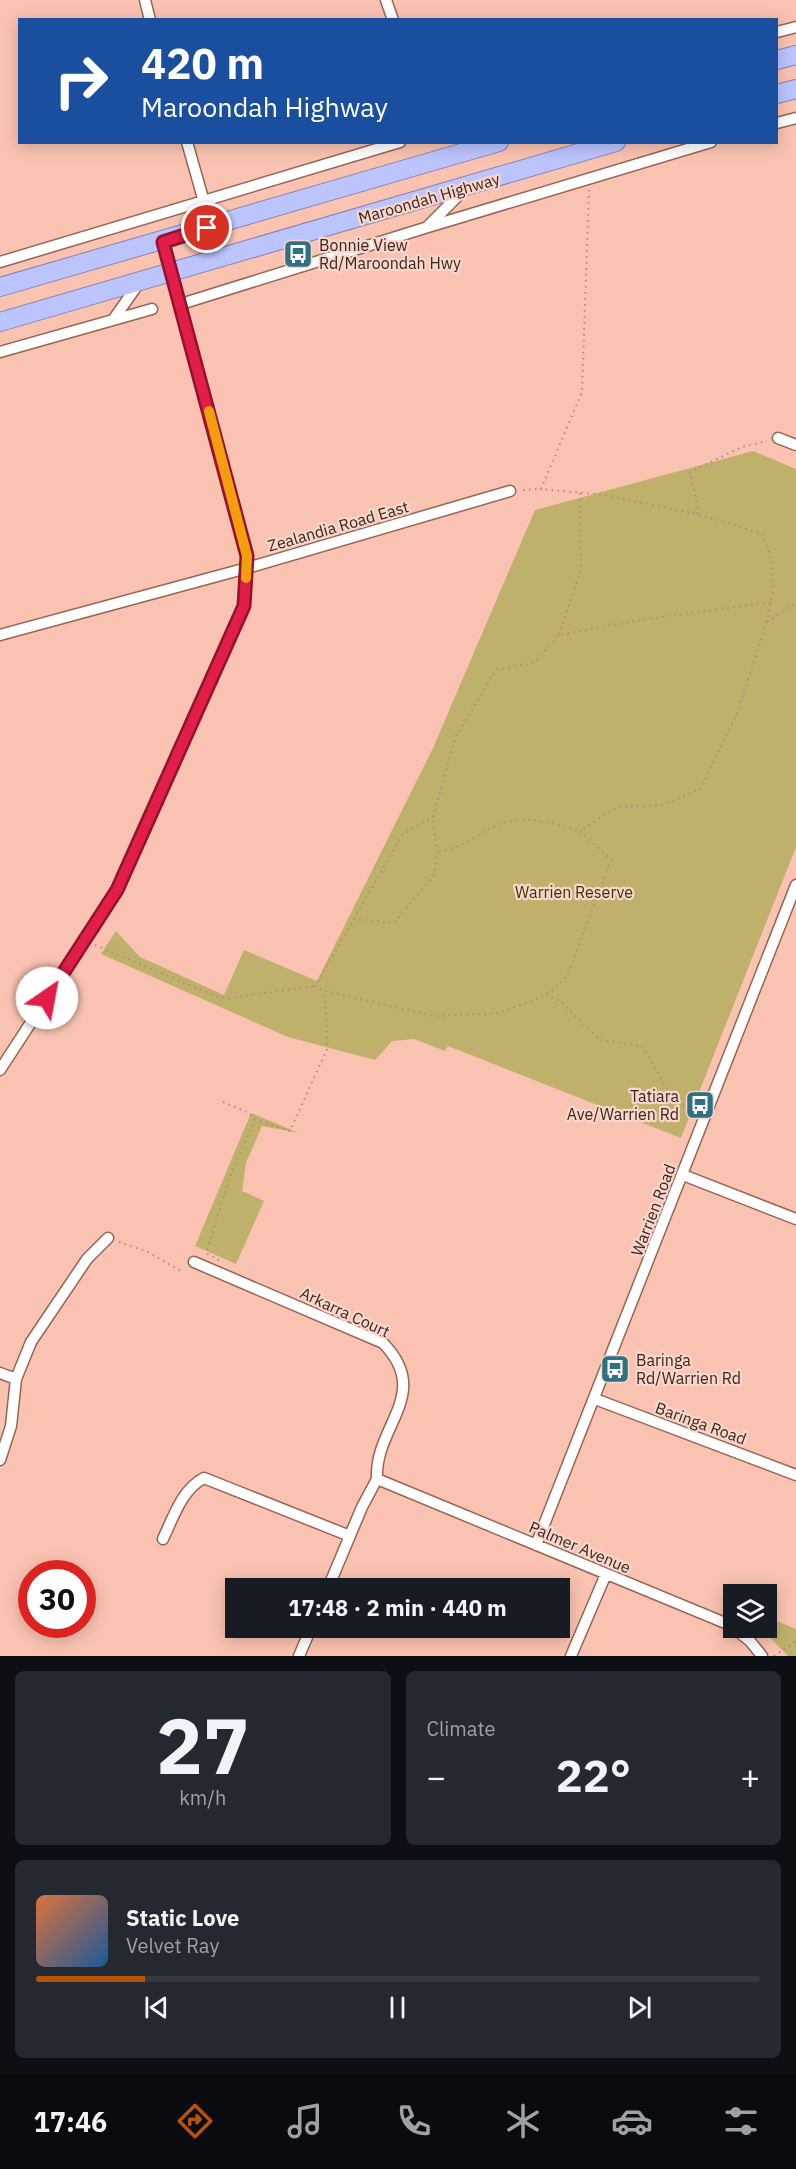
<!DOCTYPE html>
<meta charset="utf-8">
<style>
:root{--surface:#171b24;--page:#242831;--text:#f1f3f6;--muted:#9ea1a6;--line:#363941;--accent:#b45309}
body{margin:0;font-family:"IBM Plex Sans",sans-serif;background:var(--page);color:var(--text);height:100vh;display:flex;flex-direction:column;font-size:22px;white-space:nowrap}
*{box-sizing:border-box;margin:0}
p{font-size:20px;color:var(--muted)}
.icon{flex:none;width:33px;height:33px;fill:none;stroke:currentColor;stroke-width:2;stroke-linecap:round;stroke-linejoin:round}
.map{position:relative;height:1656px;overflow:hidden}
.sheet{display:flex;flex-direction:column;gap:15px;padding:15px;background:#0d0f14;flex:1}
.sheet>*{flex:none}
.hud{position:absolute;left:18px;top:18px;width:760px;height:126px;border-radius:0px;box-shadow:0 3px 15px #0003;background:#1a4fa0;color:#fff;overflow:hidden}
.buttons{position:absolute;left:723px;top:1584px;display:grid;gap:12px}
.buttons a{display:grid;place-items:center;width:54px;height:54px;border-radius:0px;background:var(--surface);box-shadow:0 3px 15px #0003;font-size:30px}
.speed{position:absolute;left:18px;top:1560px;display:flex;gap:12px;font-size:30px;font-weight:700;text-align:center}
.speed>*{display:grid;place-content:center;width:78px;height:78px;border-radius:50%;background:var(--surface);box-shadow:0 3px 15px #0003;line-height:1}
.speed .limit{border:9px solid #d22;background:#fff;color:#111}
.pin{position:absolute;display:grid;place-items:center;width:51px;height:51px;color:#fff;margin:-26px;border:3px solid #fff;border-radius:50%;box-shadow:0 2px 6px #0007}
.me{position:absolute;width:66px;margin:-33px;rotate:33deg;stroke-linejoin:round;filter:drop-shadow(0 0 4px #0008)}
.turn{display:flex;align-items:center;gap:21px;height:126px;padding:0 24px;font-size:27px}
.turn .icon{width:78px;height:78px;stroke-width:2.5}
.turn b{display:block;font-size:42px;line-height:51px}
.big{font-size:45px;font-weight:800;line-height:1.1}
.sheet .tile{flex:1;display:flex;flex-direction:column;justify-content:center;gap:9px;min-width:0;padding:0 21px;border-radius:9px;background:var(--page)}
.sheet .dial{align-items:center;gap:0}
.dial b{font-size:78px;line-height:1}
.song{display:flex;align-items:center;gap:18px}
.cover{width:72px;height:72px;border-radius:9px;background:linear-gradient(135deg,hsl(20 70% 55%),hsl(210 70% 35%))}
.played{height:6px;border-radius:3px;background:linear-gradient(90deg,var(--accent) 15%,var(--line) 15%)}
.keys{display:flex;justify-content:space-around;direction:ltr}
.heat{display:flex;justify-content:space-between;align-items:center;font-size:33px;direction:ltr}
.sheet .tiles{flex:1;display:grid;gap:15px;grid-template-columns:1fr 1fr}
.tile:last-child{grid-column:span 2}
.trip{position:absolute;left:225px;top:1578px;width:345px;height:60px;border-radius:0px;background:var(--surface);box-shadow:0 3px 15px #0003;font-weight:800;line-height:60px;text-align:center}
.tab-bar{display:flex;height:96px;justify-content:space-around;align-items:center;background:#090b0e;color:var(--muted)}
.tab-bar .icon{width:42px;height:42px}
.tab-bar .on{color:var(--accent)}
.tab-bar b{font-size:27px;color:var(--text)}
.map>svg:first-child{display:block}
.park{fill:#bfb16b}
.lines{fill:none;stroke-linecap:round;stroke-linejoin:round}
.minor-casing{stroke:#966555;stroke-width:13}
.trunk-casing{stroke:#8483af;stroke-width:20}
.path{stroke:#b58a7c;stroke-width:2;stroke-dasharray:1.5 4.5;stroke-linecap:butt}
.minor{stroke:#fff;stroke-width:10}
.trunk{stroke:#bcc4fe;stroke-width:18}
.route-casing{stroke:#92132f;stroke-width:15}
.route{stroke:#e11d48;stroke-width:10}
.slow{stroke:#f59e0b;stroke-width:10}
.labels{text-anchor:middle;stroke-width:4.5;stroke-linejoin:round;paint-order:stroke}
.street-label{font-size:16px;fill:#3a251f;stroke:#f8d6cb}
.poi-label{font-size:16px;fill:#3a251f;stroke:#f8d6cb;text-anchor:start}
.park-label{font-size:16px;fill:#3d3403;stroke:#f8d6cb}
</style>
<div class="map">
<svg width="796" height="1656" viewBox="0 0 796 1656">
<rect width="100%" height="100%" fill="#fac3b1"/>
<path class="park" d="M753 451 796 469V847L681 1138 448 1046 445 1051 414 1039 392 1041 375 1060 288 1037 101 954 116 931 140 957 224 995 244 950 317 981 433 748 535 510Z
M251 1113 299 1133 262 1126 246 1163 242 1191 264 1201 236 1264 195 1246Z
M767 1617 796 1629V1656H788L761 1628H766Z"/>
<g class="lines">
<g class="minor-casing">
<path id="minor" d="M145 0 150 20
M386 0 393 20
M777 32 796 27
M777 123 796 118
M187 142 204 202
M428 226 466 188
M0 262 400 142
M181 304 428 227 711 142
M113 320 139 283
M0 352 152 309
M778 438 796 445
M0 635 247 568 510 491
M0 1070 117 890 244 606 247 556 163 242
M683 1175 796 1219
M194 1262 383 1343C433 1394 374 1426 377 1479
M0 1373 16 1379
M595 1399 796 1475
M0 1460 11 1426 16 1379 31 1342 87 1259 108 1238
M377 1479 730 1625 750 1641 762 1656
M163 1539C173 1518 182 1489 204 1478L350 1536
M536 1545 796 885
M328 1588 362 1507 377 1479
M299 1656 311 1628
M571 1656 606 1574"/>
</g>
<g class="trunk-casing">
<path id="trunk" d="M777 60 796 55
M777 94 796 89
M0 287 499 142
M0 322 616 142"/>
</g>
<path class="path" d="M589 190 582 392 541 489 605 495 697 514 763 534 772 563 773 590 767 622 737 713 701 789 662 805 617 807 580 831 611 860 568 974 558 986 546 995 500 1013 434 1016 325 991 315 986 354 919 394 923 434 875 437 851 433 817 455 738 496 670 534 663 559 635 634 621 771 602
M523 490 541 489
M697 514 698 508 690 472 742 447 767 441
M767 622 796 602
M559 635 581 570 580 493
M439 851C465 849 483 827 507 822 532 816 557 824 580 831
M354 919 403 834 433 817
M95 945 215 996 228 998 315 986
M546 995 560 1001 600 1040 642 1046 667 1089 693 1116
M223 1102 249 1113 255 1120
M119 1242 148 1252 179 1270 184 1268
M219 1260 206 1253 232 1170 255 1120 290 1131 327 1049 325 991
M774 1656 796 1641"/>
<use href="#minor" class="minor"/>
<use href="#trunk" class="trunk"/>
</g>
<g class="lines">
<g class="route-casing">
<path id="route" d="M47 998 117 890 244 606 247 556 163 242 207 228"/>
</g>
<use href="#route" class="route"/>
<path class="slow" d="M209 411 247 556 246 578"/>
</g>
<defs>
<g id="bus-square" transform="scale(1.5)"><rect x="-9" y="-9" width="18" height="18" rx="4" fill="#2f7183" stroke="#f8d6cb"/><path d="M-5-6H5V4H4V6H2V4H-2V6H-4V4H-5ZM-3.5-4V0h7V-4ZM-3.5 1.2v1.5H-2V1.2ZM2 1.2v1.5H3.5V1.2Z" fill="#fff"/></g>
</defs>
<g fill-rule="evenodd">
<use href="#bus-square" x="298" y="254"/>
<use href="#bus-square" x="700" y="1105"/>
<use href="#bus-square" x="615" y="1369"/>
</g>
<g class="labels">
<g class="street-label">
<text transform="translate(429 198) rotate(-16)" y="6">Maroondah Highway</text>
<text transform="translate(338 526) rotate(-16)" y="6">Zealandia Road East</text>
<text transform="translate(653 1210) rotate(-69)" y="6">Warrien Road</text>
<text transform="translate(345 1312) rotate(25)" y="6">Arkarra Court</text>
<text transform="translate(701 1423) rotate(20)" y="6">Baringa Road</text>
<text transform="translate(580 1547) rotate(23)" y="6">Palmer Avenue</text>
</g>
<g class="poi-label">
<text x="319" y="251">Bonnie View<tspan x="319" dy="18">Rd/Maroondah Hwy</tspan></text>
<text x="679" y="1102" text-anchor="end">Tatiara<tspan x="679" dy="18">Ave/Warrien Rd</tspan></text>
<text x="636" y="1366">Baringa<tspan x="636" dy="18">Rd/Warrien Rd</tspan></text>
</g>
<g class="park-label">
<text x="574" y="898">Warrien Reserve</text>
</g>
</g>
</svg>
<div class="buttons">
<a><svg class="icon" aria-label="layers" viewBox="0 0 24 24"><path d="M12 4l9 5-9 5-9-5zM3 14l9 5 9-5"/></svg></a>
</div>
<div class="speed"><div class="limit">30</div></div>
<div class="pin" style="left:207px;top:228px;background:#d93025"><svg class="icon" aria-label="arrive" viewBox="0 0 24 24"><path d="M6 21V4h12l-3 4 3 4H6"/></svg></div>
<svg class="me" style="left:47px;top:998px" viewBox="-20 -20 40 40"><circle r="19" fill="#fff"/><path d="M0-13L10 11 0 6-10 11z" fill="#e11d48"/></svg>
<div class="trip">17:48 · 2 min · 440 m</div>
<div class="hud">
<div class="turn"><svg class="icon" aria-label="right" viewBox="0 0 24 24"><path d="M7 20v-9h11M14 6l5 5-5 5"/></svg><div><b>420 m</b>Maroondah Highway</div></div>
</div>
</div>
<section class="sheet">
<div class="tiles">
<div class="tile dial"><b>27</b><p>km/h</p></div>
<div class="tile"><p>Climate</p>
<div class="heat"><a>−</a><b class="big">22°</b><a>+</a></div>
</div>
<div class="tile">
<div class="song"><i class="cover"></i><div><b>Static Love</b><p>Velvet Ray</p></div></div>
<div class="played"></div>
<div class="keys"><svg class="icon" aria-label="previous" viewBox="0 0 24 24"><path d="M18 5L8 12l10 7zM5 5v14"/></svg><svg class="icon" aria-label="pause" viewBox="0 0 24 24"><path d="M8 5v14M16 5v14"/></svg><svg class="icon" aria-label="next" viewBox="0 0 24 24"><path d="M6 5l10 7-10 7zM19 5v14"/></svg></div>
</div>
</div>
</section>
<nav class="tab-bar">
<b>17:46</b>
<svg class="icon on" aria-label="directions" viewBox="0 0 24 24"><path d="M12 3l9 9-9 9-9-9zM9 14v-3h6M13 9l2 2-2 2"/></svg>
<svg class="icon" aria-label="music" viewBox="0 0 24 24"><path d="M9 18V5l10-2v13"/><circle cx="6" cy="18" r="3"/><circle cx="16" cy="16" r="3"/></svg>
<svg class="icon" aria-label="phone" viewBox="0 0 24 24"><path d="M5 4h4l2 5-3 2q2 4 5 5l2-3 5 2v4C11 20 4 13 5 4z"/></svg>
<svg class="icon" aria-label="climate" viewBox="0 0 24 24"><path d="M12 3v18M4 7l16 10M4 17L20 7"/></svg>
<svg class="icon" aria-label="car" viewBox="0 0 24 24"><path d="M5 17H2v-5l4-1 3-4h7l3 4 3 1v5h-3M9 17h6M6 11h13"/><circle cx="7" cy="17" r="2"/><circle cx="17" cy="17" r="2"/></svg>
<svg class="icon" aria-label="filters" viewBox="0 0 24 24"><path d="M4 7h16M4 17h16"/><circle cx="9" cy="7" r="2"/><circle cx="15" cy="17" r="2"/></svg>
</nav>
